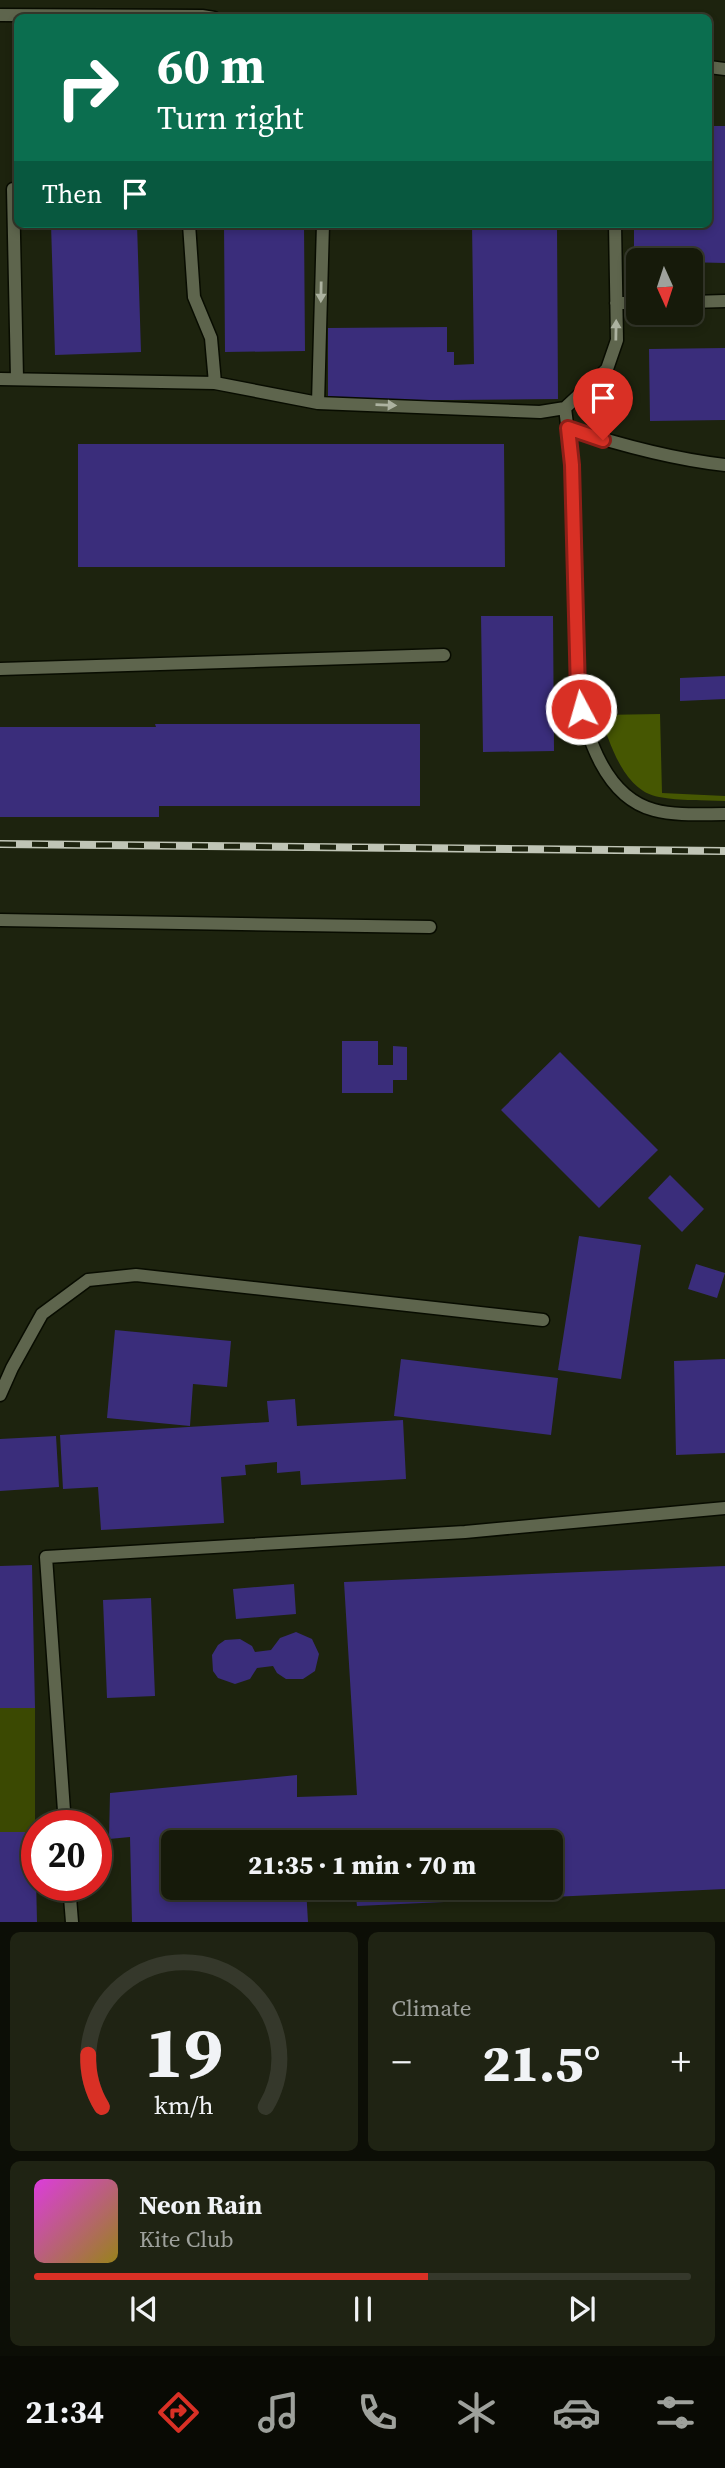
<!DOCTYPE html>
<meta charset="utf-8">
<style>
:root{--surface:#161a0a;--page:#1f2313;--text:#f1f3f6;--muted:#9ea19c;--line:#35382b;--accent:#d93025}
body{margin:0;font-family:"Source Serif 4",serif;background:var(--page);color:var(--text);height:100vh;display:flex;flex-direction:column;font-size:26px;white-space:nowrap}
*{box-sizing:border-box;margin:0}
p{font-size:23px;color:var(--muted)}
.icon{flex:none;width:38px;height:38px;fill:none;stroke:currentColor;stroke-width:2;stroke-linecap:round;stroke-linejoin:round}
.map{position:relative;height:1922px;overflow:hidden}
.panel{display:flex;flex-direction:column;gap:10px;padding:10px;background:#0c0e06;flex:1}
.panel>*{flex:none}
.guide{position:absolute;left:14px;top:14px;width:698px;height:214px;border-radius:10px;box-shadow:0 4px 10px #0003,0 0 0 2px var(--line);background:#0b6e4f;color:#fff;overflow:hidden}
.needle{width:46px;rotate:177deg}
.controls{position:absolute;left:626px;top:248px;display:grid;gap:14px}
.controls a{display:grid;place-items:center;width:77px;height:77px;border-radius:10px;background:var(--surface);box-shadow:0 4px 10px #0003,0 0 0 2px var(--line);font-size:35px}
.speed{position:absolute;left:21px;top:1810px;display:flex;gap:14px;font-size:35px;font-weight:700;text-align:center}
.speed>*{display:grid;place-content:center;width:91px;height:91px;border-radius:50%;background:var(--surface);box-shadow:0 4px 10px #0003,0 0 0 2px var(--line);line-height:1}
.speed .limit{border:10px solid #d22;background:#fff;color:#111}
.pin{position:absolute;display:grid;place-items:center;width:60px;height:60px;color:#fff;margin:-72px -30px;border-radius:50% 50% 50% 0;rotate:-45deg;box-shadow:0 0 7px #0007}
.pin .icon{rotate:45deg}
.me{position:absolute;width:77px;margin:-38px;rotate:354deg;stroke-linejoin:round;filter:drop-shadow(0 0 5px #0008)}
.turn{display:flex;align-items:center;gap:24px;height:147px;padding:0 28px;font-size:32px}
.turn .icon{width:91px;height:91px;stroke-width:2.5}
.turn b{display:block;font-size:49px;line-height:60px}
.then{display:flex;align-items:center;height:66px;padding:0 28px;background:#0003;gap:14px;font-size:26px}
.big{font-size:52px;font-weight:800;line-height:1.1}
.panel .card{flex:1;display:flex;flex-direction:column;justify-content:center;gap:10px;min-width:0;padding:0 24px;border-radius:10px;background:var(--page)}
.panel .dial{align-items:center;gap:0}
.dial svg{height:182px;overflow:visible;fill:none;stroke:var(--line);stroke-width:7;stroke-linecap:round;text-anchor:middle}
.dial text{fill:var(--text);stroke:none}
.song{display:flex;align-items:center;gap:21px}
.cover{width:84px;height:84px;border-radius:10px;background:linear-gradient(135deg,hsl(300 70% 55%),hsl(50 70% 35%))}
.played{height:7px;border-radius:4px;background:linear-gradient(90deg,var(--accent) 60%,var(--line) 60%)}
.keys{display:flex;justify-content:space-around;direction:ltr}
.heat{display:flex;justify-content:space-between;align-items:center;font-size:38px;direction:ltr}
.panel .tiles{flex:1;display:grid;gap:10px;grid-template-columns:1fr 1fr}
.card:last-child{grid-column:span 2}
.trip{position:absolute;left:161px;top:1830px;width:402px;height:70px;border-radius:10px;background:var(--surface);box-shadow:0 4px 10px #0003,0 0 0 2px var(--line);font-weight:800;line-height:70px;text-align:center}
.menu{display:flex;height:112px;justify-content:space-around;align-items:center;background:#090a04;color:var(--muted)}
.menu .icon{width:49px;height:49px}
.menu .active{color:var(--accent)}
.menu b{font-size:32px;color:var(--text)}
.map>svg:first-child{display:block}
.green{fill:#3b4902}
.forest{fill:#465702}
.building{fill:#3a2d7b}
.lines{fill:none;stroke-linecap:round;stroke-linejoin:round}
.lane-casing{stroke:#080c00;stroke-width:15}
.lane{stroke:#5e654d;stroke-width:12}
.rail-casing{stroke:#c0c5b6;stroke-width:8}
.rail{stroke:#1d230e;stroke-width:5;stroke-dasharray:16;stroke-linecap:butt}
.oneway{fill:#acb2a0}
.route-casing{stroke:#8d1f18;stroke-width:18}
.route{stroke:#d93025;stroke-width:12}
</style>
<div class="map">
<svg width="725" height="1922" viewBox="0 0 725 1922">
<rect width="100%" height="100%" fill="#1d230e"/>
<path class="green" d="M0 1708H35V1832H0Z"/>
<path class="forest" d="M660 714 662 793 725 796V801C704 800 680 801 659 797 624 791 610 744 600 715Z"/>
<path class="building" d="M709 126H725V263L639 261V263H634V224H709Z
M51 224H137L141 352 55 355Z
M224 224H304L305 351 225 352Z
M472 224H557L558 399 328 401V328L447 327V352H454V365L474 364Z
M725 348V420L650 421 649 349Z
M78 444H504L505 567H78Z
M481 616H553L554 751 483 752Z
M725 676V699L680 701V678Z
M155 724H420V806H159V817H0V727H156Z
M342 1041H378V1065H393V1046L407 1047V1080H393V1093H342Z
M560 1052 658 1150 599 1208 501 1110Z
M670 1175 704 1209 682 1232 648 1198Z
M579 1236 641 1245 621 1379 558 1370Z
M696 1264 725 1273 717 1298 688 1289Z
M115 1330 231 1341 227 1387 193 1384 190 1426 107 1418Z
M401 1359 558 1378 551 1435 394 1416Z
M725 1359V1453L676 1455 674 1361Z
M295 1399 297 1426 403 1420 406 1479 301 1485 300 1471 277 1473V1462L245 1465 246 1475 221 1477 224 1523 101 1530 98 1487 63 1489 60 1435 269 1422 267 1401Z
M56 1436 59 1487 0 1491V1439Z
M32 1565 35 1708H0V1566Z
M725 1566V1889L357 1906 355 1888H551V1843H173V1888H306L308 1922H132L130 1837 109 1839 110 1793 297 1775V1797L357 1795 344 1582Z
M294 1584 296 1614 236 1619 233 1589Z
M151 1598 155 1696 107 1698 103 1600Z
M296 1632 312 1639 319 1654 315 1671 303 1679H286L277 1673 273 1666 257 1668 250 1679 235 1684 218 1678 213 1671 212 1655 218 1645 225 1640 240 1639 252 1646 255 1652 271 1650 280 1638Z
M0 1832H35L37 1922H0Z"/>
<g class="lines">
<g class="lane-casing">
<path id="lane" d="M0 15 202 16 214 18
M709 67 725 69
M13 189 17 378
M189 224 194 297 211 338 215 383
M691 302 725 301
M616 303H639
M0 379 215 383 318 403 540 412 565 408 607 369 617 340 615 224
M318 403 323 224
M565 408 572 465 578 692C586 736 605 797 654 810 676 816 702 814 725 814
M568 428C620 445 671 459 725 465
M0 669 444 655
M0 920 430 927
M0 1395 12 1368 42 1314 88 1280 136 1275 543 1320
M65 1825 46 1557 465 1532 725 1508
M69 1885 72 1922"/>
</g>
<use href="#lane" class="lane"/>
<g class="rail-casing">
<path id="rail" d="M0 844 725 851"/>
</g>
<use href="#rail" class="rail"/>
</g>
<defs><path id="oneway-solid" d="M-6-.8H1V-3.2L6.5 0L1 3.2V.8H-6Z" transform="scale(1.75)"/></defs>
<g class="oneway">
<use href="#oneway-solid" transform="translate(321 292) rotate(91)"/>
<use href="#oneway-solid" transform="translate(616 330) rotate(-89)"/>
<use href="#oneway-solid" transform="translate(386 405) rotate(2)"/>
</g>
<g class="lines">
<g class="route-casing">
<path id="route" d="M581 709 578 692 572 465 568 428 603 440"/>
</g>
<use href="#route" class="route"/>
</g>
</svg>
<div class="controls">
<a><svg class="needle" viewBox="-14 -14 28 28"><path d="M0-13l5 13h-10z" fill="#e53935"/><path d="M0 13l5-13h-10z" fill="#9ea19c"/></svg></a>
</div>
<div class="speed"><div class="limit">20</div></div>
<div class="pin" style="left:603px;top:440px;background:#d93025"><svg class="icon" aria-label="arrive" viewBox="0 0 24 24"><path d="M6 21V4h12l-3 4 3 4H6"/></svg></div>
<svg class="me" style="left:581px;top:709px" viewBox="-20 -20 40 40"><circle r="17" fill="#d93025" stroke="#fff" stroke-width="3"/><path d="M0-11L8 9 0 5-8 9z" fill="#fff"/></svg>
<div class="trip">21:35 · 1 min · 70 m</div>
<div class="guide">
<div class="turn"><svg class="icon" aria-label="right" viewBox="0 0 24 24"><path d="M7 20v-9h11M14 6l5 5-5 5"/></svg><div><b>60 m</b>Turn right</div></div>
<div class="then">Then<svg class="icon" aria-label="arrive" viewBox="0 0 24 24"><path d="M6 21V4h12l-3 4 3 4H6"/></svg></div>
</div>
</div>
<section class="panel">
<div class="tiles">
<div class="card dial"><svg viewBox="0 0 100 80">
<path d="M14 69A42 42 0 1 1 86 69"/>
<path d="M14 69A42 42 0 0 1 8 46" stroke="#d93025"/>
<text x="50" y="56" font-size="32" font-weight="700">19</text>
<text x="50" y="72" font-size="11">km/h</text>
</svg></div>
<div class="card"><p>Climate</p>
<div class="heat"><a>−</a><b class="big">21.5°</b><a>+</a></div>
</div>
<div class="card">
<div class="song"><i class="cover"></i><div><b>Neon Rain</b><p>Kite Club</p></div></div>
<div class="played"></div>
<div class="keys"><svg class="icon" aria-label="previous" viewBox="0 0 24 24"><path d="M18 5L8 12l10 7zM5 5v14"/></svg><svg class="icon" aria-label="pause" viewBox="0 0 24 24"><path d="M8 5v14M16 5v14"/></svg><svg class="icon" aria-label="next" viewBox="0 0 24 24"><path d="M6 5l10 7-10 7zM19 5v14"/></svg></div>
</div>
</div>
</section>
<nav class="menu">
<b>21:34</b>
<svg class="icon active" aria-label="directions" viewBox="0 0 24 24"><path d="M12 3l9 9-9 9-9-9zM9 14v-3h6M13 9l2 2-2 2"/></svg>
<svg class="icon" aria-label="music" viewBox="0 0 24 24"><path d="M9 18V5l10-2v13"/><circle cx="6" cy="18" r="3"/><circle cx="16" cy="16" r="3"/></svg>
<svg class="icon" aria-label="phone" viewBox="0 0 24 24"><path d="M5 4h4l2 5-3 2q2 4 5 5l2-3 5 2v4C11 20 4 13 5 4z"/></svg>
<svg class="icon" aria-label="climate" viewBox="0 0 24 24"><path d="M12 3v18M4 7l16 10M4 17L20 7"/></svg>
<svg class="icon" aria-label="car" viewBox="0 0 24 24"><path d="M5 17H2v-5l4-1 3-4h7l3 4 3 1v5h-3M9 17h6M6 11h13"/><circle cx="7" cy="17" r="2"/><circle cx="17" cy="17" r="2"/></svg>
<svg class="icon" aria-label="filters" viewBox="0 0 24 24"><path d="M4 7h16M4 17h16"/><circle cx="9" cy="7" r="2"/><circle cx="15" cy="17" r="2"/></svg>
</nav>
